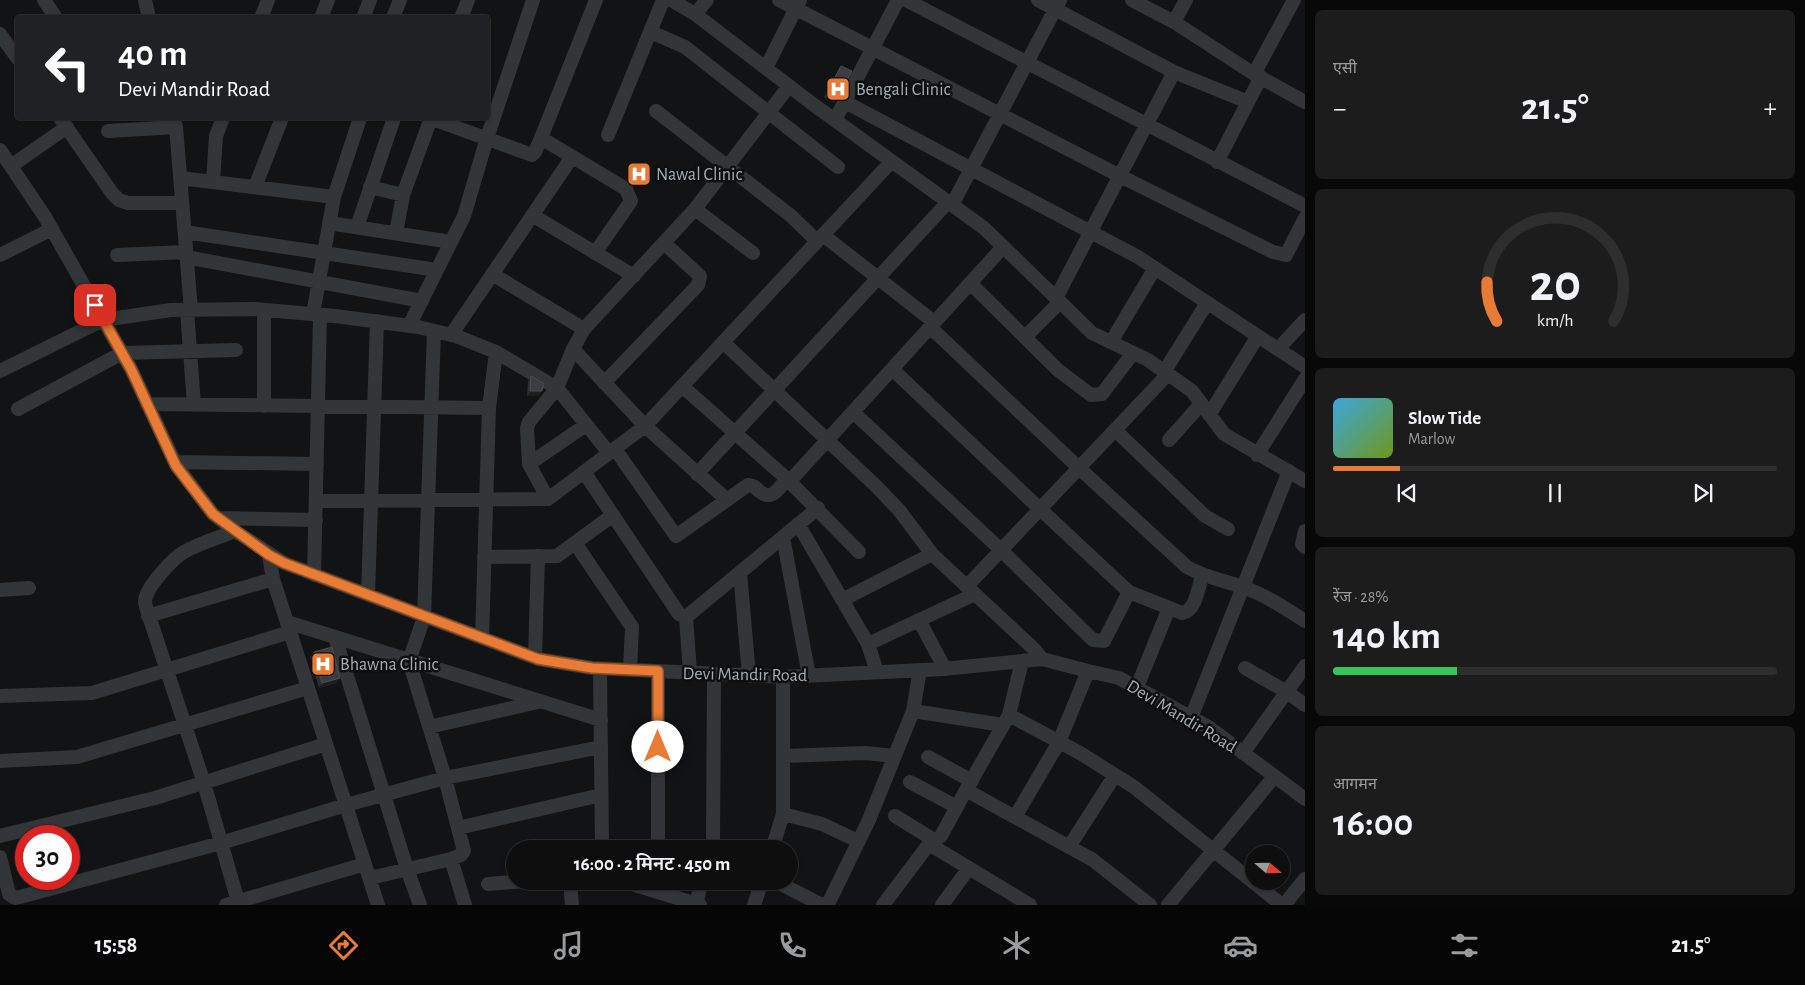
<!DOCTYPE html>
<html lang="hi">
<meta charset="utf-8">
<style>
:root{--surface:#0e0e0f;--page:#1c1c1d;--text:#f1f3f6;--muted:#9b9c9e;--line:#2e2e2f;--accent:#e87c36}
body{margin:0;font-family:"Alegreya Sans","Noto Sans Devanagari",sans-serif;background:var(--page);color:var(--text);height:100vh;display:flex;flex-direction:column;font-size:19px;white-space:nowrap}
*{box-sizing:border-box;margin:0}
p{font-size:16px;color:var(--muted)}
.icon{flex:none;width:28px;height:28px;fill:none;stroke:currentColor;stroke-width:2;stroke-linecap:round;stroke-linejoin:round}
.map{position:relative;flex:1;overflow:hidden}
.panel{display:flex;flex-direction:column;gap:10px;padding:10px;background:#080808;width:500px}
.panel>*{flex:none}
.banner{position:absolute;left:15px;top:15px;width:475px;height:105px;border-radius:5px;box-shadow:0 1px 4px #0004,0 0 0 1px var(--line);background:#202124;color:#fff;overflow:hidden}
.needle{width:32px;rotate:110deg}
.fabs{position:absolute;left:1245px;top:845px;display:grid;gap:10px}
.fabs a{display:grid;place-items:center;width:45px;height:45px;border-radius:50%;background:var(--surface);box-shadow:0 1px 4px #0004,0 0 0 1px var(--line);font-size:25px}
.speed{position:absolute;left:15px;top:825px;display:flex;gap:10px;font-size:25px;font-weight:700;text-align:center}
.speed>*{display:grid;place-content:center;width:65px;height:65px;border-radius:50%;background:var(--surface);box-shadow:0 1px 4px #0004,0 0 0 1px var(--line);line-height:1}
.speed .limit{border:8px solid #d22;background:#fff;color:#111}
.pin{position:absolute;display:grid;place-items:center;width:42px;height:42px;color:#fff;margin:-21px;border-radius:10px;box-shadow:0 2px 8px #0006}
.me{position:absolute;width:55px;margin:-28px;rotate:0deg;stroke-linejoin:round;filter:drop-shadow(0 0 4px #0008)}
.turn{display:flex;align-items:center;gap:18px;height:105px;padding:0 20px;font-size:22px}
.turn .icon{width:65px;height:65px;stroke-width:2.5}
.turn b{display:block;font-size:35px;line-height:42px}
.big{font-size:38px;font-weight:600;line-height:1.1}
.panel .widget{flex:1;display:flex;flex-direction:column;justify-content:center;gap:8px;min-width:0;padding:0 18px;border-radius:8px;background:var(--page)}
.panel .dial{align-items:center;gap:0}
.dial svg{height:130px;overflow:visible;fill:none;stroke:var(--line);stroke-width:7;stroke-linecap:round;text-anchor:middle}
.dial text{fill:var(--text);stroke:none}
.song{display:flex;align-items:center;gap:15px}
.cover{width:60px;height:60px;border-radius:8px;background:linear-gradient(135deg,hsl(200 70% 55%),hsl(80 70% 35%))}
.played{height:5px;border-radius:2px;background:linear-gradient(90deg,var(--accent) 15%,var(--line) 15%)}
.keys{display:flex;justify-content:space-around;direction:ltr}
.heat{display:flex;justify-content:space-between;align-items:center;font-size:28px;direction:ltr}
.charge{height:8px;border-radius:4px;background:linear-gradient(90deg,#34c759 28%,var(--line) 0)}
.trip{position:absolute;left:506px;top:840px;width:292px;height:50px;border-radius:25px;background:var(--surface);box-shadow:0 1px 4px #0004,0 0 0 1px var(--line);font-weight:600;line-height:50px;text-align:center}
.tabs{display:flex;height:80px;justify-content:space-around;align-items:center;background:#060606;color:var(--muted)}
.tabs .icon{width:35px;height:35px}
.tabs .selected{color:var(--accent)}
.tabs b{font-size:22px;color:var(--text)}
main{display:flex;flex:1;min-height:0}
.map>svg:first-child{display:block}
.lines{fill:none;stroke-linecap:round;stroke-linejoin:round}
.street{stroke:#333638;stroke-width:14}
.wall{fill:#2e2f32}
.shaded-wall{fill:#1d1e20}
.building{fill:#3b3d40;stroke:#4b4e52}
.route-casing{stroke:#975123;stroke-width:12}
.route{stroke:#e87c36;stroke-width:9}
.labels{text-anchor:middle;stroke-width:5;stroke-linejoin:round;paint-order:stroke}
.poi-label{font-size:18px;fill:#a4adb4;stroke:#0d0e0f;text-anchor:start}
.street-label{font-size:18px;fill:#a4adb4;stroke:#0d0e0f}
</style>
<main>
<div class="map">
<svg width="1305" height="905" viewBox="0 0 1305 905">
<rect width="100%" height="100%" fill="#121314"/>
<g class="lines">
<path class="street" d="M44 0 56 18
M145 0 149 18
M671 0 695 14 814 105 984 228 1092 333 1148 360 1192 391 1224 434 1305 481
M779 0 1120 176 1273 252 1286 255 1305 218
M906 0 1305 206
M1038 0 1174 72 1248 102
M1132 0 1174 22 1254 74 1305 102
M695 14 707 0
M394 15 400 0
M261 18 268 0
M321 18 328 0
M363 18 370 0
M461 18 468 0
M1174 22 1186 0
M651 32 685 47 838 167
M0 34 18 59
M766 68 800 0
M1254 74 1294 0
M845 102 1138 257 1305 367
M656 111 790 215 817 241
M60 118 112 193 119 200 128 203H182
M174 118 176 127 191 310
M430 118 532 155 535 152 541 138 596 0
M835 120 898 0
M108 131 176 127
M608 135 663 0
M541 138 626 189 631 201 595 253
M0 150 45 217 131 369 176 465 213 514 235 531 284 563 538 659 592 668 783 677 943 669 1042 659 1088 671 1119 678 1210 728 1305 799
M1217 162 1261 77
M11 166 67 127
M180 178 334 197
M213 182 216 136 223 118
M255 187 282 118
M370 187 403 195
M952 205 1060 0
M695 209 753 253
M532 215 634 276
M329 223 451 242
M357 227 394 118
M185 232 437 270
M396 233 403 195 431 118
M823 235 934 322
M0 255 52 229
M117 255 186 252
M186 257 422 301
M492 274 584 329
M970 283 1058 370 1091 395 1102 394 1133 353
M1056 298 1174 72
M187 310 194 405
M264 310V406
M313 314 334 197 360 118
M409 326 464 216 487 138 533 0
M930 327 1079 468 1187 567C1206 578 1223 580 1243 587 1265 595 1285 608 1305 621
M451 335 572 157
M1025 337 1060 302
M723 342 876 486 899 510 932 554 1034 649 1042 659
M1111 342 1155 268
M573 349 645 426 726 499
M1278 349 1305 320
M892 369 1040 509 1129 592 1182 613C1196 611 1198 588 1202 576
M0 371 103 320 171 310 254 309 335 316 418 327 456 336 496 352 557 388 609 453
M1164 372 1207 303
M604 383 698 285 700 276 664 243
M682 386 787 479 859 552
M147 404 489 408
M18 409 122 353 236 350
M853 412 1001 550 1093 640 1104 641 1129 592
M1209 415 1258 336
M1115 430 1205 516 1228 529
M1169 440 1201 404
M615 449 676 536 748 485C753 485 755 487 759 491 772 502 778 489 787 479
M1257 455 1305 379
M175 462 317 464
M529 464 586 425
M584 472 679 614 686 617
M697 474 948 202
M790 481 1003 247
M548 499 529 464 527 428 529 422 557 388 573 349 584 329 695 209 789 86
M316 501 548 499 645 426 892 161
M219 518 316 520
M798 524 868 644 877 672
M235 531C218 538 199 543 184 552 172 559 151 583 146 596 145 599 145 604 146 607L204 783 239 905
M1305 531 1302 544 1305 547
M783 537 809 676
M575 543 632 627 630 670
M269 555 273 579 378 905
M484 557 557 556 613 515
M740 572 749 676
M314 575 320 315
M967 586 1168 374
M0 590 29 588
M368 595 377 321
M842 600 932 554
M148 616 273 579
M919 620 945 669
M287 622 601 720
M335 637 407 869 420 905
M482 638 489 408 496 352
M868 644 975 594
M535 657 538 556
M1245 668 1287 692 1305 705
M600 669 602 849
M690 673 686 617 818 508
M1137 687 1169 608
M0 696 92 693 290 632
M913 711 1003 725
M1009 715 1080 753 1134 787 1282 905
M1191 718 1289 471
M429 727 538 702
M1243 753 1305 666
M783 756 866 753 894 756
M928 757 972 781
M0 761 77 757 308 688
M910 782 957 807
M966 790 1093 860 1150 905
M783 814 822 824 858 841
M895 816 934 840
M1015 817 1059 742 1088 671
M458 828 601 795
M0 836 155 798 326 744
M929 844 1030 905
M1069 847 1115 775
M656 849 658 841V671
M711 849 713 841 714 674
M772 849 783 814V677
M0 857 9 894 15 898 20 897 221 843 346 805 445 778 601 747
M451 859 465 905
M370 878 451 859 461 855 464 851 445 778 409 661 424 617 434 331
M570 881 572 905
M622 881 700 905
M775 881 820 904 826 905 829 902 868 822 913 711 920 670
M488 884 525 881
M696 904 702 881
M226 905 365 864
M754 905 762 881
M883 905 929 844 941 836 966 790 1009 715 1022 661
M942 905 969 868
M1168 905 1274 777
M1284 905 1305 879"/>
</g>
<path class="wall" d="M841 66 838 97 834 102 824 97Z
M531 376 539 396H527L528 381Z
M314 652 337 683 319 688 310 657Z"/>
<path class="shaded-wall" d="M530 391H542L539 396H527Z
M340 678 337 683 319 688 322 683Z"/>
<path class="building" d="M841 66 852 71 838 97 827 92Z
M531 376 544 384 542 391H530Z
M332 647 340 678 322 683 314 652Z"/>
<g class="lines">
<g class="route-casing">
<path id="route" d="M95 305 131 369 176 466 213 514 269 555 284 563 538 659 592 668 658 671V747"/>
</g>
<use href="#route" class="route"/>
</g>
<defs>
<g id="hospital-square" transform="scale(1.25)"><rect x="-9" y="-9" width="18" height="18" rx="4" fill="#e87c36" stroke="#0d0e0f"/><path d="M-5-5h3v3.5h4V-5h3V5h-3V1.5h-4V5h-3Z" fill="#fff"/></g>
</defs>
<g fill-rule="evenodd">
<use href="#hospital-square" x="838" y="89"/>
<use href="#hospital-square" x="639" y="174"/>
<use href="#hospital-square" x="323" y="664"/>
</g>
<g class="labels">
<g class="poi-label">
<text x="856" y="95">Bengali Clinic</text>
<text x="656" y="180">Nawal Clinic</text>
<text x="340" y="670">Bhawna Clinic</text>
</g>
<g class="street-label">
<text transform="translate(745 674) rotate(1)" y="6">Devi Mandir Road</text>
<text transform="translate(1182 716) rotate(31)" y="6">Devi Mandir Road</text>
</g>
</g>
</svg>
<div class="fabs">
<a><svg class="needle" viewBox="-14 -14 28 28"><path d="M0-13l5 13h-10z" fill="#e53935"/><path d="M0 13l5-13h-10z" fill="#9b9c9e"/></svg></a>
</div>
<div class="speed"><div class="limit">30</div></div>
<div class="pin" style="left:95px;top:305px;background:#d93025"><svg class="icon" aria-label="arrive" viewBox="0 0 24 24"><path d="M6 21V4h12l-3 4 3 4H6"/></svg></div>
<svg class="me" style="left:658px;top:747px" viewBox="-20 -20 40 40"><circle r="19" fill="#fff"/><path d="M0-13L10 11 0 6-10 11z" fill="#e87c36"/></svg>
<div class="trip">16:00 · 2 मिनट · 450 m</div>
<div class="banner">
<div class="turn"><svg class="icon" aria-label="left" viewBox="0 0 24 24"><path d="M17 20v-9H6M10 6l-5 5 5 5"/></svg><div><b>40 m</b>Devi Mandir Road</div></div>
</div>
</div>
<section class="panel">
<div class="widget"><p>एसी</p>
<div class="heat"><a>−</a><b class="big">21.5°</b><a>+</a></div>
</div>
<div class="widget dial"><svg viewBox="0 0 100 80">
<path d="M14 69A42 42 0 1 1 86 69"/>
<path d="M14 69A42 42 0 0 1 8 45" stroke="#e87c36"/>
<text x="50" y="56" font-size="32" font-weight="700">20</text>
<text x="50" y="72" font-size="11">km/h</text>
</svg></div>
<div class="widget">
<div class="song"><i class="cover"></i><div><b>Slow Tide</b><p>Marlow</p></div></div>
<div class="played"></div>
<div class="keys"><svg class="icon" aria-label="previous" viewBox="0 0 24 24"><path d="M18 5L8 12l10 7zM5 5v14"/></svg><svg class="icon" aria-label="pause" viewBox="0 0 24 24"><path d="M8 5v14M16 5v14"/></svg><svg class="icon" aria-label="next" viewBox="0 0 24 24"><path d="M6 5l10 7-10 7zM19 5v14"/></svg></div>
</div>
<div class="widget"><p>रेंज · 28%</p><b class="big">140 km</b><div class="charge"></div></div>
<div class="widget"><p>आगमन</p><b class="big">16:00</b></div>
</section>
</main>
<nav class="tabs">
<b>15:58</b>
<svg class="icon selected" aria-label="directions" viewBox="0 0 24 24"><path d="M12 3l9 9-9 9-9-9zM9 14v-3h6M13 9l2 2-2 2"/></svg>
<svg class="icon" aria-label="music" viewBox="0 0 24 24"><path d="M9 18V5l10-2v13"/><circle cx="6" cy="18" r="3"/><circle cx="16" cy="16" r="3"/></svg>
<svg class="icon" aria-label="phone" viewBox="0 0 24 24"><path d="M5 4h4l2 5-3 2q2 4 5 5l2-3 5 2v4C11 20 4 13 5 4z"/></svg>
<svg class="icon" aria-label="climate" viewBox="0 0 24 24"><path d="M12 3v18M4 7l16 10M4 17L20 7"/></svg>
<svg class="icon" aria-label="car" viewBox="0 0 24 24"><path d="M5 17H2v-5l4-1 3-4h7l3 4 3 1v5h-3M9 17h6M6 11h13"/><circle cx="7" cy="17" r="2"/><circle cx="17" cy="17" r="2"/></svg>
<svg class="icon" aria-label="filters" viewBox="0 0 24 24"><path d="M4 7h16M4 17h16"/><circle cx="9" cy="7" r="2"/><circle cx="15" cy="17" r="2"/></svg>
<b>21.5°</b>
</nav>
